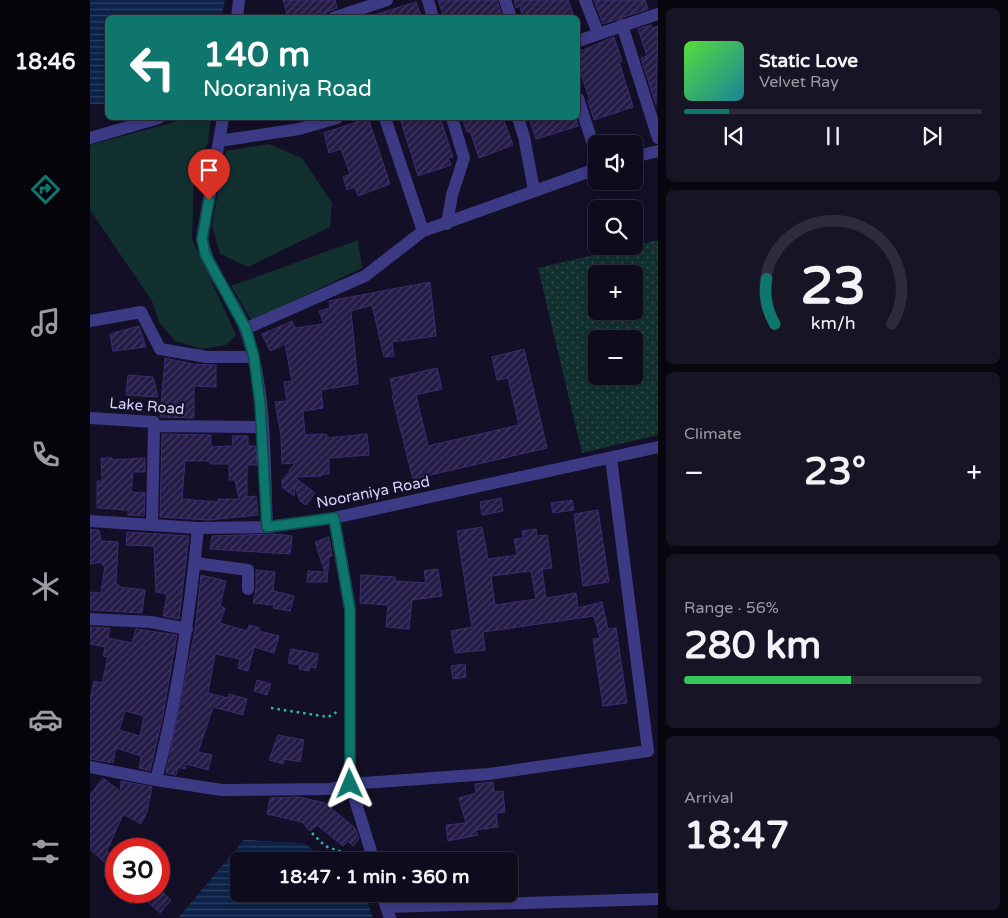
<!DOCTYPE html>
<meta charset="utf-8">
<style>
:root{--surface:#0e0b1c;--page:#171425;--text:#f1f3f6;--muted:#9b9ba3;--line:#2e2b3b;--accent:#0f766e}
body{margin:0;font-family:"Varela Round",sans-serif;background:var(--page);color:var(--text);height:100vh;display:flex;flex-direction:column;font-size:19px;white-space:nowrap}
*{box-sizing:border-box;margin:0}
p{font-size:16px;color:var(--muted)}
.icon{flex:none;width:28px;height:28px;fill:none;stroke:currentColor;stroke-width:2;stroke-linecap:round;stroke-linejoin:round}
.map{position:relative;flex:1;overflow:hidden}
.drawer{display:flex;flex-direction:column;gap:8px;padding:8px;background:#08060f;width:350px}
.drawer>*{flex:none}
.top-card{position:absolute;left:15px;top:15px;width:475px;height:105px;border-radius:8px;box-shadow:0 2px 8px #0003,0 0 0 1px var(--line);background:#0f766e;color:#fff;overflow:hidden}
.controls{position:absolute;left:498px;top:135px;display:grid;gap:10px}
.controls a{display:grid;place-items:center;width:55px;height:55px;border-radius:8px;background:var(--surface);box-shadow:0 2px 8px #0003,0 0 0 1px var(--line);font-size:25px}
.speed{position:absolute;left:15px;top:838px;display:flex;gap:10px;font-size:25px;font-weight:700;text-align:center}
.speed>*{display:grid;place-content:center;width:65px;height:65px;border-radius:50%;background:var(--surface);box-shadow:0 2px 8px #0003,0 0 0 1px var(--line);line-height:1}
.speed .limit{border:8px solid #d22;background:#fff;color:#111}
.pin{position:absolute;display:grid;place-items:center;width:42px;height:42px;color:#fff;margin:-51px -21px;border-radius:50% 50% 50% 0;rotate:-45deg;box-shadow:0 0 5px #0007}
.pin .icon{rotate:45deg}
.me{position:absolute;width:55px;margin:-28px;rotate:359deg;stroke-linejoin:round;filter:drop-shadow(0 0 4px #0008)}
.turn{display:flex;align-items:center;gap:18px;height:105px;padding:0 15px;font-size:22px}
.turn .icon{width:65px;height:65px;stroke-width:2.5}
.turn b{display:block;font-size:35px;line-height:42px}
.big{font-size:38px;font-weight:700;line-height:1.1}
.drawer .widget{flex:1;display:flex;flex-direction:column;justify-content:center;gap:8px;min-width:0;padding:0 18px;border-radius:8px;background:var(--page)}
.drawer .dial{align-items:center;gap:0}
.dial svg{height:130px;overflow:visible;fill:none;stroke:var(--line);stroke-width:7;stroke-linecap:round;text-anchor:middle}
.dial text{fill:var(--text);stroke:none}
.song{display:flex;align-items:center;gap:15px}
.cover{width:60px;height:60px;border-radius:8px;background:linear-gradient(135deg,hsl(110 70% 55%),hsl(190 70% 35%))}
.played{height:5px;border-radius:2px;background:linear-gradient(90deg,var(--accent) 15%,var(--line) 15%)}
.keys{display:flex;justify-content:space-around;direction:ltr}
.heat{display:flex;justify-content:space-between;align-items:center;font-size:28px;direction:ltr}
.charge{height:8px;border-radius:4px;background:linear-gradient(90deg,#34c759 56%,var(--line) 0)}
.trip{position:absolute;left:140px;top:852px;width:288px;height:50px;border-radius:8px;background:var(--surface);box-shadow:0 2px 8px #0003,0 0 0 1px var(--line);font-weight:700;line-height:50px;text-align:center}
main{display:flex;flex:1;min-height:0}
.dock{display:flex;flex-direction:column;width:90px;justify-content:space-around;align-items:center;background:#06040b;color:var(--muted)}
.dock .icon{width:35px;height:35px}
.dock .selected{color:var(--accent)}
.dock b{font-size:22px;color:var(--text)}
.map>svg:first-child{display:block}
.grass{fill:#12302f}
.park{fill:url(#park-dots);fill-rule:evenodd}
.water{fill:url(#water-rules)}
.building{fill:url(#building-hatch);stroke:#3b2d73;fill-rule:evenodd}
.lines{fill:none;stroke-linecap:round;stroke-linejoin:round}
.path{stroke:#2fb8b0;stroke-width:2.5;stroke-dasharray:2.5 4;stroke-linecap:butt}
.minor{stroke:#3d3a85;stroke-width:12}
.route-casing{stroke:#0a4d48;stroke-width:12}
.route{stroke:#0f766e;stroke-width:9}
.labels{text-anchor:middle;stroke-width:4.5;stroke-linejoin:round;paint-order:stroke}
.street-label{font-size:15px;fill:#d9d4ff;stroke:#130f26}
</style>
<main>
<nav class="dock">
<b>18:46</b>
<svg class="icon selected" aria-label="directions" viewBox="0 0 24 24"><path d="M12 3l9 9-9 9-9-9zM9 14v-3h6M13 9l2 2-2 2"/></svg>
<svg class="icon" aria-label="music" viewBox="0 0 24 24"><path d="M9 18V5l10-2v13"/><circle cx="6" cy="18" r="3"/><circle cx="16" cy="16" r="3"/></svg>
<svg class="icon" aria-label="phone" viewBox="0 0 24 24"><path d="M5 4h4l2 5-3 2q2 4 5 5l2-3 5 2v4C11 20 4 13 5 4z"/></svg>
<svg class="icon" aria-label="climate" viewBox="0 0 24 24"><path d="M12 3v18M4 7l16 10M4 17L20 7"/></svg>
<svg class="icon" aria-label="car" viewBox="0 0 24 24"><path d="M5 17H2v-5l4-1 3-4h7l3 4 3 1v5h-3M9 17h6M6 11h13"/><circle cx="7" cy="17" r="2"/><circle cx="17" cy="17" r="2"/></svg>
<svg class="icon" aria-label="filters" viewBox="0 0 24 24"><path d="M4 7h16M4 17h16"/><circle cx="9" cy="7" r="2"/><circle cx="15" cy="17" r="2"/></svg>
</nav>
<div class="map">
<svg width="568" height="918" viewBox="0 0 568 918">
<defs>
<pattern id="park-dots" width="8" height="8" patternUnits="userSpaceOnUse" patternTransform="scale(1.25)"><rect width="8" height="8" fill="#12302f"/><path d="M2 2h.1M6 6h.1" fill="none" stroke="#344d4e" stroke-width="1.8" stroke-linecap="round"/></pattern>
<pattern id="water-rules" width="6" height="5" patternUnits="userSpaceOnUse" patternTransform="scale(1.25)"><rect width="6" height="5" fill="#0c2248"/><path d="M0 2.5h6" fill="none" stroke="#2f4163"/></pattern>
<pattern id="building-hatch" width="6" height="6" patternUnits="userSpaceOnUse" patternTransform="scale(1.25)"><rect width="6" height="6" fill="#241b47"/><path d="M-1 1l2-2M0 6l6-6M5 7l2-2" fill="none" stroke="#433b63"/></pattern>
</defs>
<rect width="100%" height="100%" fill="#130f26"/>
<path class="grass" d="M99 118H121L118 143 104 176 102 239 146 335 136 345 112 349 85 341 69 322 62 301 0 210V145Z
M179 144 212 158 242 203 240 227 158 267 130 254 122 225 136 151Z
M268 240 272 268 162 321 141 286Z"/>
<path class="park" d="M568 240V435L492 453 448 268ZM506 274H544V311H506ZM506 339H544V376H506Z"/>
<path class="water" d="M0 0H135L131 17 18 18 17 104H0Z
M154 840 214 843 238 861H149V894H275L283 918H88Z"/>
<path class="building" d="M193 0H245L247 8 237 12 235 18H232L231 12 210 18H198Z
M348 0H407L412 16 406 18H354Z
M424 0H478L483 14 471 18H433L430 6 426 8Z
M504 0H555L558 9 513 24Z
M326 2 332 18H284V15Z
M561 25 563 28 568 26 566 105 551 58 557 56 548 29Z
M524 37 532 61 529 62 543 107 504 120 498 101 500 100 491 74 488 75V52Z
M278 118 300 184 268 196 265 187 257 190 253 177 260 174 251 149 239 153 234 133Z
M310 118H350L363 157 358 158 361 165 328 176Z
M372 118H413L423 145 389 158 380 131 377 132Z
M439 118H486L488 126 446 139Z
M340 282 346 336 302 342 304 356 294 357 282 305 261 311 268 384 231 390 233 408 213 411 215 435 232 434 237 435V438L277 434 279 455 239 458V474H232V476L204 477 225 493 216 505 210 501 205 486 204 496 192 487V480L198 473 201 474 199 471 205 463 192 464 191 435 185 402 197 401 194 382 202 381 195 344 180 351 172 334 202 321 205 328 234 324 229 311 240 308 239 301Z
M49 326 56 347 23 351 20 334Z
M434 349 457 448 323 479 302 395H304L300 379 347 368 352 389 326 395 338 446 429 425 418 378 407 380 402 357Z
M75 358 102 364 126 365V387L104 386V418L70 417Z
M38 375 63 377 68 397 36 395Z
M72 434 121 435V447L143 446 142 436H158V446H166L167 465H157V497L166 496 168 515 118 520 70 517ZM95 461H120V464H139V480H145L149 499H128V502L92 499Z
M11 458H22V460L55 458V472H43L41 492 55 493 54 516 38 515V510L7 508V481H12Z
M411 498 413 511 392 515 390 502Z
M482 500 484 510 463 513 461 503Z
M508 510 519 582 493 586 484 514Z
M392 527 398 559 427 555 424 539 433 538 432 531 446 529 447 536 457 535 462 568 452 569 456 598 486 593 488 608 512 602 518 629 526 628 537 703 513 706 503 639 510 638 504 616 393 632 395 650 365 653 361 631 382 627 367 531ZM441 571 446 599 405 605 401 576Z
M0 529 9 530 11 541 28 542 26 585H29V587L55 590 52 613 0 610V592L11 593 15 566 12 565V562L0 564Z
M37 532 99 536 89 619 73 616 77 594 66 592 64 546 36 545Z
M184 534 202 536 200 554 120 549 122 536Z
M239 537 242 556 239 557 237 582H217L218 571 235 572 225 542Z
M348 569 352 596 322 600 319 629 296 627 298 605 270 603 271 575 305 577V581L336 583 334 571Z
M166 570 185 572 183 591 204 596 200 611 183 608 184 605 163 603 166 589Z
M111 575 136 581 130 606 135 608 130 623 157 631 159 625 170 628 169 631 189 636 184 653 164 647 158 671 148 668 150 659 125 654 118 693 138 698 139 694 157 699 153 715 123 707 108 752 122 755 118 770 96 764 95 769 88 767 86 775 76 773 105 630Z
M0 627 20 628 18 638 42 643 46 629 87 635 73 715 60 771 49 768 51 756 26 748 23 763 0 759V699L4 681 12 683 18 657 13 656 15 647 0 644ZM35 711 54 716 50 736 29 730Z
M201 649 228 654 226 668 220 667 219 671 209 669 210 665 198 663Z
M375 664 376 677 363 679 361 666Z
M167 680 181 684 177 695 164 691Z
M188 735 214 740 210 762 195 759 193 764 179 760Z
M13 778 30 791 31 781 62 787 57 812 51 824 33 814 17 851 26 860V893L14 876 22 869 0 849V795Z
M403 782 404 792 413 791 415 812 406 813 408 827 386 830 388 835 358 841 356 825 376 823 369 798 386 793 385 784Z
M209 797 235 803 265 828 269 839 263 846 258 841 253 846 227 825 220 831 212 822 177 814 180 798Z
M29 891H72L81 900 70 913 50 895 40 904Z"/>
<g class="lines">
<path class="path" d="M181 708 238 717 247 712
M222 833 235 846 271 859"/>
<path class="minor" d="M338 0 343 18
M415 0 421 18
M495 0 508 33
M147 18 149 0
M243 18 297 0
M532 25 568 138
M488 41 568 14
M488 98 506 154
M133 118 112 239C118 273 145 299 156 331 177 393 174 463 177 527
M295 118 333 231
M428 118 434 137 444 190
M0 138 69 118
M129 141 209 129 247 118
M544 157 568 151
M357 224 362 195 374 158 362 118
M0 321 51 312 70 349 117 357H164
M155 329 275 276 333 231 506 169
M0 418 64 422V426L172 427
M0 521 108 528 177 527 244 518 568 447
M62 524 64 426
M108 528C100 613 88 696 66 780L132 790 241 789 260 784V609L244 518
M105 563 158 570V589
M0 619 61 622 97 629
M0 767 66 780
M284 861 260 784 399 774 558 751 521 458
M292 894 300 918
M296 907 568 899"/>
</g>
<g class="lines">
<g class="route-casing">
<path id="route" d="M119 200 112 239 115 254 156 329 164 357 170 404 177 527 244 518 260 610V784"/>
</g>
<use href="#route" class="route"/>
</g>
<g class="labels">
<g class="street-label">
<text transform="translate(57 406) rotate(5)" y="5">Lake Road</text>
<text transform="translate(283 492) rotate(-11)" y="5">Nooraniya Road</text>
</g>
</g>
</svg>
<div class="controls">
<a><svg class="icon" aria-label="sound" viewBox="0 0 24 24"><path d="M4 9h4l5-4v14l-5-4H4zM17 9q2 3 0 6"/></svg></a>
<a><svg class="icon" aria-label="search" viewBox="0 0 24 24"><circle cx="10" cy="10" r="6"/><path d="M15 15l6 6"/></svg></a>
<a>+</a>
<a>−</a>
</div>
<div class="speed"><div class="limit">30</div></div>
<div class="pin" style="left:119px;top:200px;background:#d93025"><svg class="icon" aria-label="arrive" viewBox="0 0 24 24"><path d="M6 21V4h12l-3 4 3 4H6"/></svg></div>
<svg class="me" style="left:260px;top:784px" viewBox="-20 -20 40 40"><path d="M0-17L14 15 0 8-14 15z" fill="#0f766e" stroke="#fff" stroke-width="4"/></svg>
<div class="trip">18:47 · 1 min · 360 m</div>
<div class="top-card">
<div class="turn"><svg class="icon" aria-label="left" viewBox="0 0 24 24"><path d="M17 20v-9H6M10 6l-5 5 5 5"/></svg><div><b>140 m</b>Nooraniya Road</div></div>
</div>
</div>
<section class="drawer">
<div class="widget">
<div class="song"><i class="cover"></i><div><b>Static Love</b><p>Velvet Ray</p></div></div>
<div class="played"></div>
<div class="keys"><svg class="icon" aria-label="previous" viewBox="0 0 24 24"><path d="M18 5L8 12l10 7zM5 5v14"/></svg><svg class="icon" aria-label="pause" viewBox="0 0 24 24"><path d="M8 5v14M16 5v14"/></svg><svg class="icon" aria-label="next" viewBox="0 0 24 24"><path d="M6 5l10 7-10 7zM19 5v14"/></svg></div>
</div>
<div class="widget dial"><svg viewBox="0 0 100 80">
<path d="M14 69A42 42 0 1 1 86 69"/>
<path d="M14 69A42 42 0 0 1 9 41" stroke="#0f766e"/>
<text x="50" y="56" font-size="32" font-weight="700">23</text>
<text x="50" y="72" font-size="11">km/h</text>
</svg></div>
<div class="widget"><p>Climate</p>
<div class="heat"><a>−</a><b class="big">23°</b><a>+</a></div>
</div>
<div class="widget"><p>Range · 56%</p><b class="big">280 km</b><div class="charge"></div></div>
<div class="widget"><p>Arrival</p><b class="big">18:47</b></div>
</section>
</main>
